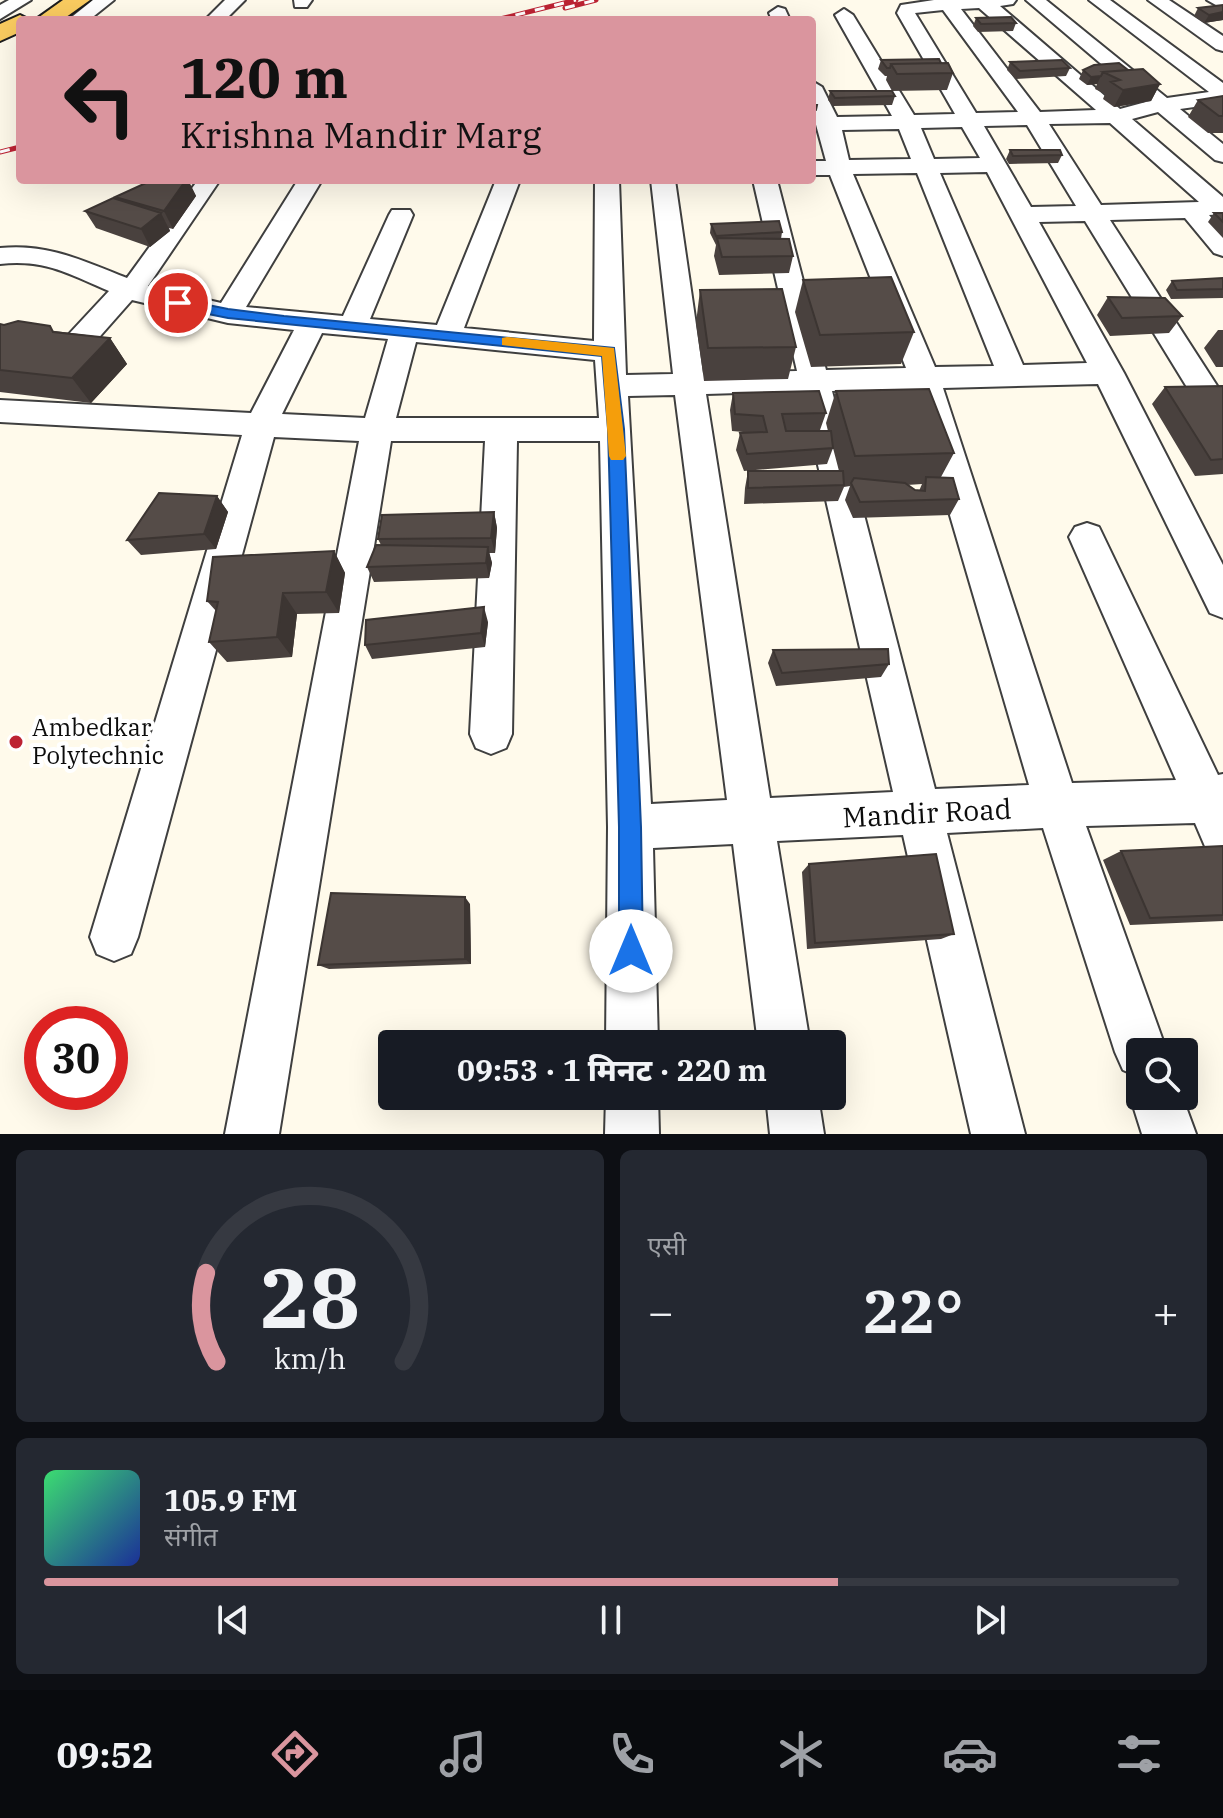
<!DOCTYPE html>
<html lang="hi">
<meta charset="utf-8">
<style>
:root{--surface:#171b24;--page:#242831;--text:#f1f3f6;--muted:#9ea1a6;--line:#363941;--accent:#da959e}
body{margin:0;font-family:"IBM Plex Serif","Noto Sans Devanagari",serif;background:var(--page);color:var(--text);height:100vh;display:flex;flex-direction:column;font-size:30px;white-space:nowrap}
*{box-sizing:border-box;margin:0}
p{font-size:26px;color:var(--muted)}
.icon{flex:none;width:44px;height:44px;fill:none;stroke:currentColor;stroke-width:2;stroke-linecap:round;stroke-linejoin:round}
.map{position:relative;height:1134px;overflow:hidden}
.panel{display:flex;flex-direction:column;gap:16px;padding:16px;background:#0d0f14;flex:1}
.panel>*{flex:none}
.banner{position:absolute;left:16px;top:16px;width:800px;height:168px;border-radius:8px;box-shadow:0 8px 32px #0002;background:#da959e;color:#111;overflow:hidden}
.controls{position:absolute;left:1126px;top:1038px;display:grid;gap:16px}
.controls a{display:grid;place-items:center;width:72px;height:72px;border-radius:8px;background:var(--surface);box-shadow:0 8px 32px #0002;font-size:40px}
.speed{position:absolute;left:24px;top:1006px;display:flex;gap:16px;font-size:40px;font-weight:700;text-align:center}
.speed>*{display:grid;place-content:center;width:104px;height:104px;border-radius:50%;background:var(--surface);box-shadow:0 8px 32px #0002;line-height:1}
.speed .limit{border:12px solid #d22;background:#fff;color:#111}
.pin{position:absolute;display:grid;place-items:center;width:68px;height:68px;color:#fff;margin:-34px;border:4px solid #fff;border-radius:50%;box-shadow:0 2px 8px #0007}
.me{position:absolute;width:88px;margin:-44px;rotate:0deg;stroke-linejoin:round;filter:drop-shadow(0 0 6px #0008)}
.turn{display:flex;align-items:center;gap:28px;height:168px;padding:0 32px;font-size:36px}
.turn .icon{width:104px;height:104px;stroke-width:2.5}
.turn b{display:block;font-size:56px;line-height:68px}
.big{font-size:60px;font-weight:800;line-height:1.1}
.panel .widget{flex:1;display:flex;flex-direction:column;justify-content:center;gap:12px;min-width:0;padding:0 28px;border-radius:12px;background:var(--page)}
.panel .dial{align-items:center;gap:0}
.dial svg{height:208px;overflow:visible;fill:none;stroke:var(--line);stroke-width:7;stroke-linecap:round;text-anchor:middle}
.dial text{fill:var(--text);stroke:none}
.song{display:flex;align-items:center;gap:24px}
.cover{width:96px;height:96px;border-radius:12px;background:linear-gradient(135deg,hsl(140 70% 55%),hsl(230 70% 35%))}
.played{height:8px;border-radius:4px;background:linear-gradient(90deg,var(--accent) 70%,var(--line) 70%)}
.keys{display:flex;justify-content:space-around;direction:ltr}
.heat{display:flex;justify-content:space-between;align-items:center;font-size:44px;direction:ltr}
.panel .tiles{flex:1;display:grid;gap:16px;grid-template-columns:1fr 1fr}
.widget:last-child{grid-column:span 2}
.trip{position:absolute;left:378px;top:1030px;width:468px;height:80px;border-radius:8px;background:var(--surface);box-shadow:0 8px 32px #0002;font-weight:800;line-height:80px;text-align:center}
.tab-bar{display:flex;height:128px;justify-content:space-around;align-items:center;background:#090b0e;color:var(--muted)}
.tab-bar .icon{width:56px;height:56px}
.tab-bar .selected{color:var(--accent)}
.tab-bar b{font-size:36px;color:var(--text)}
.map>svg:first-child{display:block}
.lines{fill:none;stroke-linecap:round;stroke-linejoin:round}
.minor-casing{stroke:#3f3f3f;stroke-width:4}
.major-casing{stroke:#1d1d1d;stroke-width:4}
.minor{fill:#fff;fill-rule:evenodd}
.major{fill:#facc60;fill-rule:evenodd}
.rail-casing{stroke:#bd2333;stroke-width:5}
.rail{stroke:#fff;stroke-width:3;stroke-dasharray:10;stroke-linecap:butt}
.wall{fill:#49413e;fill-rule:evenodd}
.shaded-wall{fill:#3c3532}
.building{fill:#554c48;stroke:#3c3532;stroke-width:2}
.route{fill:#1a73e8;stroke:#114b97;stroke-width:2}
.slow{fill:#f59e0b}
.poi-dot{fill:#bd2333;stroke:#fff;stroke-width:3}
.labels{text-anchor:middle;stroke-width:8;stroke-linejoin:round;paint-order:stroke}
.poi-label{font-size:24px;fill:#0c0c0c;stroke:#fff;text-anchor:start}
.near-street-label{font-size:28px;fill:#0c0c0c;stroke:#fff}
</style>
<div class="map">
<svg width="1223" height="1134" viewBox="0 0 1223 1134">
<rect width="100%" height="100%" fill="#fffaeb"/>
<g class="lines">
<g class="minor-casing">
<path id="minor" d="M9 0H31L0 19V5Z
M93 0H114L89 20H68Z
M225 0H245L225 20H205Z
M294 0H312L307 7H295Z
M934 0H1016L1013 4 1000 6 1120 109 1146 102 1026 0H1046L1167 98 1209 92 1089 0H1110L1223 83V103L1180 109 1223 144V162L1215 160 1158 112 1132 119 1223 197V214L1209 215 1223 231V256L1214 253 1185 218 1110 220 1223 395V431L1212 428 1085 221 1039 222 1124 373 1223 565V618L1210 613 1098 384 943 388 1072 783 1176 780 1069 537 1075 527 1087 523 1099 527 1218 775 1223 774V857L1207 851 1195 823 1086 826 1167 1052H1140V1096H1182L1196 1134H1142L1130 1096 1139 1077 1123 1070 1115 1052 1043 828 947 833 1025 1134H971L903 835 777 841 810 1044H758L733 844 653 848 658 1044H606L608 827 600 441H517L512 734 506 748 491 754 476 748 470 734 485 441H391L279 1134H225L359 441 274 437 138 937 131 954 114 961 97 954 90 937 242 435 0 422V400L251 413 294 330 228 323 132 300 64 377 53 380 42 377 38 370 42 363 109 291C69 274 45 259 0 264V248C48 243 83 261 127 278L198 180H220L148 286 221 303 298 180H322L246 307 343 316 389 215 392 210H410L413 215 370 319 437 325 496 180H520L464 328 594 341 595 180H619L626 375 673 374 651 180H675L703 373 797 371 753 180H777L826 370 906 368 830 175H812V161H826L812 110V81L822 87 837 117 892 116 835 15 844 9 853 15 914 115 955 114 897 13 901 5ZM979 8 1096 110 1040 112 961 9ZM943 10 1018 112 976 113 915 13ZM1110 123 1199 202 1101 205 1049 124ZM1027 125 1076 206 1031 207 984 126ZM962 127 980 158 934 159 921 128ZM899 129 911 159 849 160 842 130ZM987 172 1087 363 1023 365 940 173ZM917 173 994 366 935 367 853 174ZM322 333 388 339 365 418 282 414ZM416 342 595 360 599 418H396ZM913 389 1029 785 935 789 832 391ZM801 391 893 792 770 798 706 394ZM675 395 727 800 651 804 628 396Z
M1148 0H1169L1223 36V51L1216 49Z
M1207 0H1223V9Z
M778 7 785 9 790 20H772L769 13Z
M606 1096H658L659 1134H605Z
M766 1096H818L824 1134H770Z"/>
</g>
<g class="major-casing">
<path id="major" d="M63 0H90L62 20H35Z
M20 15 30 20H20V32L0 41V24Z"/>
</g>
<use href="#minor" class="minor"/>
<use href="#major" class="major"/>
<g class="rail-casing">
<path id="rail" d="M565 8 596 0
M496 20 576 0
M0 152 20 147"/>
</g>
<use href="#rail" class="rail"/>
</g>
<path class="wall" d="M1223 5V20L1204 23 1194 16 1198 8Z
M976 18 1016 23 1013 31 978 32 973 26Z
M881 60 941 63 953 73 947 90 892 91 895 96 892 105 833 106 828 100 830 91H892L886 80 887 76H885L878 69Z
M1010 62 1070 68 1066 76 1016 79 1007 70Z
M1083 70H1128L1160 84 1151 101 1114 107 1103 99 1105 94 1095 89 1097 84 1087 85 1079 79Z
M1223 96V133H1208L1188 117 1198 100Z
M812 105 816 110 815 119H812Z
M1010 150 1062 155 1058 163 1009 164 1006 159Z
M171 180H188L196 196 173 229 169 228 170 231 150 247 96 228 85 211 117 199 115 197Z
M1214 213H1223V238L1208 222Z
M711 224 782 232 781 239 793 256 789 273 719 275 714 256 716 245 710 233Z
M1223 278V298L1171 299 1166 290 1172 281Z
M803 280 914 332 901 364 811 367 795 312Z
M700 290 796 347 788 379 704 381 696 323Z
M1108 297 1182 316 1169 333 1110 336 1097 315Z
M0 324 110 338 127 364 91 403 0 392Z
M1218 330H1223V367H1216L1204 348Z
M1223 386V474L1195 476 1152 404 1165 387Z
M836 391 954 453 941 477 959 499 950 515 853 518 845 500 850 486 844 487 838 501 744 504 745 488 748 471H839L833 448 827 464 744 471 736 450 740 433H754L732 431 730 410 733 393 826 413 820 430 786 431H828L826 423ZM922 484 919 491 915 490 907 485Z
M217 496 228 512 216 549 141 555 127 540Z
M494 512 497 528 495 553H489L492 563 489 578 374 582 367 567 381 545 378 539Z
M334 551 345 573 339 613 297 614 292 657 227 662 209 642 216 611 207 601Z
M488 622 485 647 372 659 365 645Z
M773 650 889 664 881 677 776 686 768 663Z
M1223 846V921L1130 925 1103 860 1121 851Z
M809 864 954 934 941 939 807 949 802 872Z
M470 904 471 964 329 969 318 965Z"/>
<path class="shaded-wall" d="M1223 12V20L1204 23 1209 15Z
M1101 76 1097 84 1087 85 1091 77Z
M1160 84 1151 101 1114 107 1123 90Z
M186 180H188L196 196 173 229 164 211Z
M161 213 170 231 150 247 141 229Z
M110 338 127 364 91 403 72 378Z
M217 496 228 512 216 549 204 534Z
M494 512 497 528 495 553 491 538Z
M488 547 492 563 489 578 486 563Z
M334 551 345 573 339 613 326 592Z
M283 593 297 614 292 657 277 637Z
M484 607 488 622 485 647 481 633Z
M465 897 470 904 471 964 465 959Z"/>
<path class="building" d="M1223 5V12L1209 15 1198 8Z
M1011 17 1016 23 981 24 976 18Z
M939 59 941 63 891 64 890 68H887L881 60Z
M1062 60 1070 68 1020 71 1010 62Z
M948 63 953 73 897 74 891 64Z
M1119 63 1128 70 1103 72 1101 76 1091 77 1083 70 1094 65Z
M1143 69 1160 84 1123 90 1111 82 1120 80 1103 72Z
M830 91H892L895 96 835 98Z
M1223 96V116H1219L1198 100Z
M812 105H817L816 110 812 111Z
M1010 150H1060L1062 155 1013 156Z
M171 180H186L164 211 115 197 148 182Z
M113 198 161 213 141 229 85 211Z
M1214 213H1223V222Z
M779 221 782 232 716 236 711 224Z
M717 238 789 239 793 256 722 257Z
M891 277 914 332 820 335 803 280Z
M1223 278V289L1177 290 1172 281Z
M782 289 796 347 708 348 700 290Z
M1108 297 1165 298 1182 316 1122 318Z
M18 321 50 326 53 332 110 338 72 378 0 370V324L4 325Z
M1223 386V459L1211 460 1165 387Z
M929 389 954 453 855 456 836 391Z
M819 391 826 413 782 414 786 431H831L833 448 747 454 740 433 767 432 763 416 735 414 733 393Z
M748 471H843L844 485 748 488Z
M926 477 953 478 959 499 860 502 851 483 854 478 905 483 915 490 925 491Z
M159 493 217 496 204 534 127 540Z
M494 512 491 538 378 539 382 515Z
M376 545 488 547 486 563 367 567Z
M334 551 326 592 283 593 277 637 209 642 218 602 207 601 213 557Z
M484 607 481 633 365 645 366 620Z
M888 649 889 664 782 673 773 650Z
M1223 846V915L1150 918 1121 851Z
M936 854 954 934 815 943 809 864Z
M331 893 465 897V959L318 965Z"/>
<path class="route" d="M178 299 228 309 284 316 614 348 624 429 641 827 643 951 640 960 631 963 623 960 619 951V827L608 429 602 356 228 318 173 307V300Z"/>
<path class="slow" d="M507 337 614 348 626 456 623 460H611L609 456 602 356 502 345V338Z"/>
<circle class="poi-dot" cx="16" cy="742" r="8"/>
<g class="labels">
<g class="poi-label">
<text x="32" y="736">Ambedkar<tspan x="32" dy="28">Polytechnic</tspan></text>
</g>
<g class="near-street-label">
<text transform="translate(927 813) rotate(-3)" y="10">Mandir Road</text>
</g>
</g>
</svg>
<div class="controls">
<a><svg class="icon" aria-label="search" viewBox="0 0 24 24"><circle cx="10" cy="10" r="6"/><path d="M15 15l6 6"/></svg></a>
</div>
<div class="speed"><div class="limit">30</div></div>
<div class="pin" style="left:178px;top:303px;background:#d93025"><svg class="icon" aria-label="arrive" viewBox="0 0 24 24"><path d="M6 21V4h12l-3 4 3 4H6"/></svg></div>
<svg class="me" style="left:631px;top:951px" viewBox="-20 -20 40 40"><circle r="19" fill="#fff"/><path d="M0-13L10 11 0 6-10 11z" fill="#1a73e8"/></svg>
<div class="trip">09:53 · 1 मिनट · 220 m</div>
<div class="banner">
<div class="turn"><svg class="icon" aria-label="left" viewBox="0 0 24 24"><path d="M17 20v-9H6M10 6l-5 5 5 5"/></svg><div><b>120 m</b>Krishna Mandir Marg</div></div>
</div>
</div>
<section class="panel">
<div class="tiles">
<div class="widget dial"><svg viewBox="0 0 100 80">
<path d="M14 69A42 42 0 1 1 86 69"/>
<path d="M14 69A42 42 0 0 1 10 35" stroke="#da959e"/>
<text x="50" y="56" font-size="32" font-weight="700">28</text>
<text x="50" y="72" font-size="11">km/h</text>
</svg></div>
<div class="widget"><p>एसी</p>
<div class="heat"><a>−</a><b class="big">22°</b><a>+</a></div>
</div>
<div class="widget">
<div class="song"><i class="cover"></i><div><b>105.9 FM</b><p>संगीत</p></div></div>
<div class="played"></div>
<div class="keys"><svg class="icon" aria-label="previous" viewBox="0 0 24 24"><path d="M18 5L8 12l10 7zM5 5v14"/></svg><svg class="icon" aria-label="pause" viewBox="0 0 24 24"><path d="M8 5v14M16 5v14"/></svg><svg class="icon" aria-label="next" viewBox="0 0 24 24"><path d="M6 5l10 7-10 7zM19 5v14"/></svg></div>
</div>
</div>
</section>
<nav class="tab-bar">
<b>09:52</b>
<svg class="icon selected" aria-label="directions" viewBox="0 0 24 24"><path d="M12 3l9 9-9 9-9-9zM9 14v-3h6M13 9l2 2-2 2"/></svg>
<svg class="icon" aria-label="music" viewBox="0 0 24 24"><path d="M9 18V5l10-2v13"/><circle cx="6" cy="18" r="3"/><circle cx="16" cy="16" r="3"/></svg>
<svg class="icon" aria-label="phone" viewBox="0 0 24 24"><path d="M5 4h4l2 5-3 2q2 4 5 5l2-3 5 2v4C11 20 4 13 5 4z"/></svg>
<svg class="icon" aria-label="climate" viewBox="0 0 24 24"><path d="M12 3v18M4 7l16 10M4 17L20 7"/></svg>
<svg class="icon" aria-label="car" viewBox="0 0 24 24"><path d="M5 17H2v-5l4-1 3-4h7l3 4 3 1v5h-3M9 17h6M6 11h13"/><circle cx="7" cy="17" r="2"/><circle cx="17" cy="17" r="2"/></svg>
<svg class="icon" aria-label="filters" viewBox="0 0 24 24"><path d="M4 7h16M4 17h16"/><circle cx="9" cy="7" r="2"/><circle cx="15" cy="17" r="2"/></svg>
</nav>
